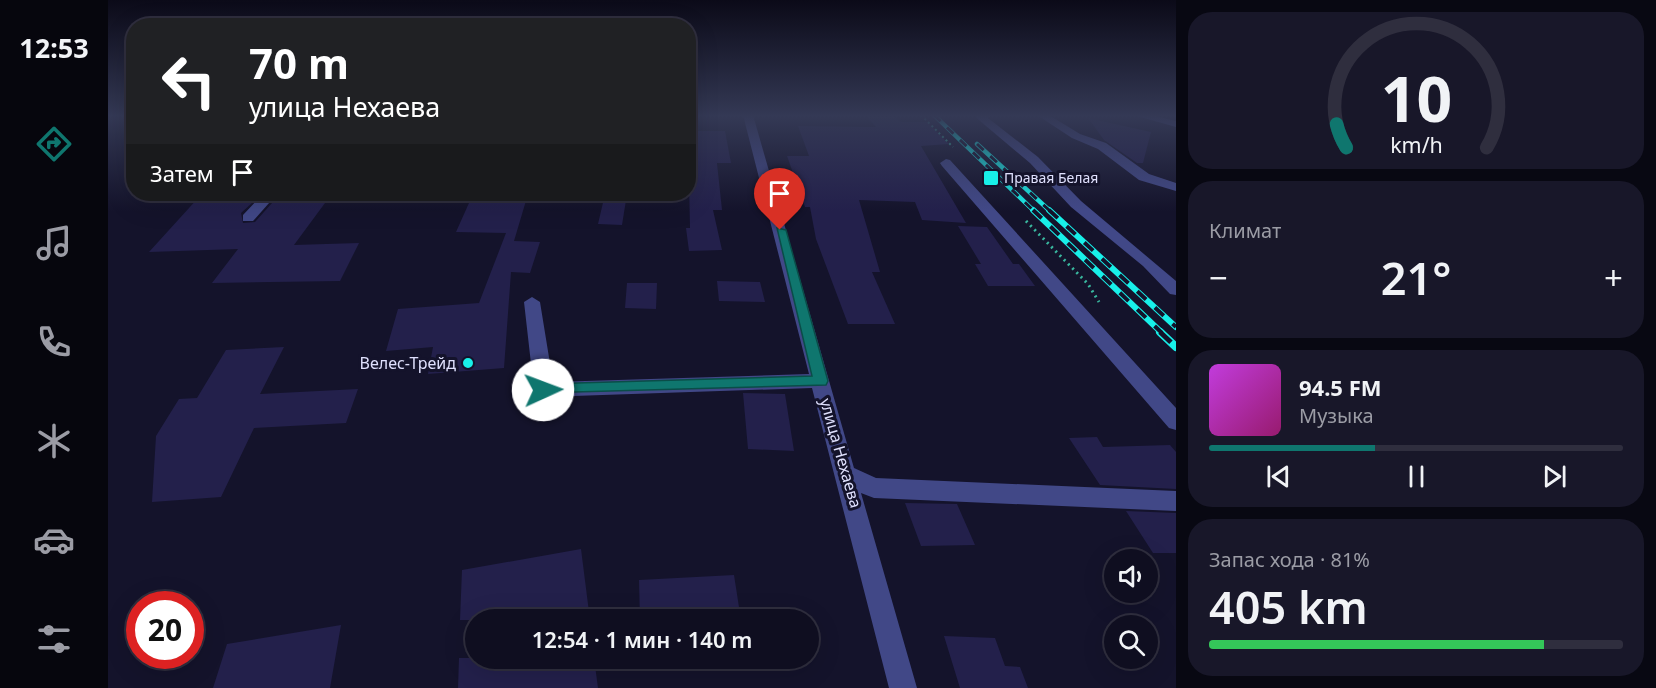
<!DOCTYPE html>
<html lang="ru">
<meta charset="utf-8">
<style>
:root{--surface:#0f0e20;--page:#181729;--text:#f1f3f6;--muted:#9b9ca5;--line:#2f2e3e;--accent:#0f766e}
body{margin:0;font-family:"Noto Sans",sans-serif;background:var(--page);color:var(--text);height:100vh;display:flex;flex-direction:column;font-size:22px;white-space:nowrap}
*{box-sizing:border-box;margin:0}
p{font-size:20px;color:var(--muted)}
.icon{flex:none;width:33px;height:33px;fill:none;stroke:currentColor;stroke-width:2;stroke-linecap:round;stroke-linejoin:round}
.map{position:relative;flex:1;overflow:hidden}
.details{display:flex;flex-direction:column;gap:12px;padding:12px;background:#080812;width:480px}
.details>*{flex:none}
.top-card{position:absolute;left:18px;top:18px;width:570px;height:183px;border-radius:24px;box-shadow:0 6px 24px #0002,0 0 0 2px var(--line);background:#202124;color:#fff;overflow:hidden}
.controls{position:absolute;left:996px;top:549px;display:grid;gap:12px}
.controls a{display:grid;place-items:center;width:54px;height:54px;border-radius:50%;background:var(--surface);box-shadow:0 6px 24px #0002,0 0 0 2px var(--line);font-size:30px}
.speed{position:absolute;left:18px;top:591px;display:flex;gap:12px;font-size:30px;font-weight:700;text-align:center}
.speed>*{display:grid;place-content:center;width:78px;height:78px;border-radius:50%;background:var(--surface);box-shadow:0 6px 24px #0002,0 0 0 2px var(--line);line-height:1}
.speed .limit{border:9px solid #d22;background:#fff;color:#111}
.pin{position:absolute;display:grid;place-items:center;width:51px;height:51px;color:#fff;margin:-62px -26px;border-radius:50% 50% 50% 0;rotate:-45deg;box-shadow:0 0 6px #0007}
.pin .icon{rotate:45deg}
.me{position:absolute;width:66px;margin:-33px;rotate:88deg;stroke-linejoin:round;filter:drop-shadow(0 0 4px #0008)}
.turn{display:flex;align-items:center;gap:21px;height:126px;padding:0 24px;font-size:27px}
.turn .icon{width:78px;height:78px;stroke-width:2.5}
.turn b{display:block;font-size:42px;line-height:51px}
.then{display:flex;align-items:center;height:57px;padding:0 24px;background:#0003;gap:12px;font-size:22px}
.big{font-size:45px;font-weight:600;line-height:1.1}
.details .tile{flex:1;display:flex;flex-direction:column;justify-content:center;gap:9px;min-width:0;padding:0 21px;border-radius:24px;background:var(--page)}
.details .dial{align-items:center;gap:0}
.dial svg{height:156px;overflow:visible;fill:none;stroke:var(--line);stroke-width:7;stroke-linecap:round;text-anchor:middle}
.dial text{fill:var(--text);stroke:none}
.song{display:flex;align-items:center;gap:18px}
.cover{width:72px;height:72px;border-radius:9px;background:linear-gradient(135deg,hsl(290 70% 55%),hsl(320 70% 35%))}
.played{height:6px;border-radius:3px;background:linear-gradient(90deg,var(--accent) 40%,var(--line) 40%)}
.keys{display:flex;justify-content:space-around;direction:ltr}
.heat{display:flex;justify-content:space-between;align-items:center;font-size:33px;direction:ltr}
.charge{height:9px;border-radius:4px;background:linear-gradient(90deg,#34c759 81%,var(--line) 0)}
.trip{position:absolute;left:357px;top:609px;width:354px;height:60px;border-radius:30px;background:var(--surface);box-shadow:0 6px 24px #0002,0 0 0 2px var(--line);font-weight:600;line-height:60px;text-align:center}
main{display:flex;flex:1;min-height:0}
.dock{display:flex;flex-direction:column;width:108px;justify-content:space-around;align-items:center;background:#06060d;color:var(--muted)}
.dock .icon{width:42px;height:42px}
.dock .on{color:var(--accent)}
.dock b{font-size:27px;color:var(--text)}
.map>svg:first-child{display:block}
.building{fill:#23204b}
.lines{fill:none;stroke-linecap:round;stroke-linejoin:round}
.path-far1{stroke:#39b79e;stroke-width:2;stroke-dasharray:2 3;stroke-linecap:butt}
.path{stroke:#39b79e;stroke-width:3;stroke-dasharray:2 4;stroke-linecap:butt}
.minor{fill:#414887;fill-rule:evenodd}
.rail-far2-casing{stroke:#18f0e9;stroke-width:4.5}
.rail-far1-casing{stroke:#18f0e9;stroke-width:6}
.rail-casing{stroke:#18f0e9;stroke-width:8}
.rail-far2{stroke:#14132b;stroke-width:3;stroke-dasharray:9;stroke-linecap:butt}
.rail-far1{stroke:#14132b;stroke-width:4;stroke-dasharray:12;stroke-linecap:butt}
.rail{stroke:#14132b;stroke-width:5;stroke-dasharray:15;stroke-linecap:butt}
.route{fill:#0f766e;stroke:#0a4d48;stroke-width:1.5}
.poi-dot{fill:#18f0e9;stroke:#14132b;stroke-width:2}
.labels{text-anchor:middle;stroke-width:6;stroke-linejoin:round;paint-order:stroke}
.far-poi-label{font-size:14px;fill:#dfe0fd;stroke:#14132b;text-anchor:start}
.poi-label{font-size:16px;fill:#dfe0fd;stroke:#14132b;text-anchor:end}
.street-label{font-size:16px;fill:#dfe0fd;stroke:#14132b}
</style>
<main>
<nav class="dock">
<b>12:53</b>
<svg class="icon on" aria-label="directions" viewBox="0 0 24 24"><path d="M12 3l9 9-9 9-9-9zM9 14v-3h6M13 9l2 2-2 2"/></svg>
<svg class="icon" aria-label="music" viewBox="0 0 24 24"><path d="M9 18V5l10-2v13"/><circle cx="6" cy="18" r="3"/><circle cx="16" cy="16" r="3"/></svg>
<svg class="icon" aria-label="phone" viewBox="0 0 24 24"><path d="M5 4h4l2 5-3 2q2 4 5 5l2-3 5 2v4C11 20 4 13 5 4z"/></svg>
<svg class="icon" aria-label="climate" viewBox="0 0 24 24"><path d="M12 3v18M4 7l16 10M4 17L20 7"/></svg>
<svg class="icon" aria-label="car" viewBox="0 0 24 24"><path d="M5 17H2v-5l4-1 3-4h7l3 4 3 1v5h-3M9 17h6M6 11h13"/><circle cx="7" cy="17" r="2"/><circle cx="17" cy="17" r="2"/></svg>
<svg class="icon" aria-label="filters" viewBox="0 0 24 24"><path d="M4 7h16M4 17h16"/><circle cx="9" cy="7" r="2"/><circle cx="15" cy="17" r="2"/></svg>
</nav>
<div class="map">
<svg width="1068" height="688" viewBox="0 0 1068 688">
<rect width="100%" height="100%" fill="#14132b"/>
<path class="building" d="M757 115H785L793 122H819L841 144 813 146 858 223 814 220 807 202 751 200 772 272H764L787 324H740L708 239 702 207H697L679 156H701L690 126 768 127Z
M980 118 1043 132 1035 163H1029L996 140Z
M585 131H617L623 163H609L614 210H605L614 250 581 251 578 228H582L581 181Z
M365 194H420L406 241 432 242 422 273 403 272 396 368 320 374 325 347 278 351 290 309 371 303 398 233 348 232Z
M497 194H519L514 225 490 224Z
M116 196 114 199H128L125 203H144L133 213 135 223 147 222 164 203H217L186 245 251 243 232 281 104 283 130 249 41 252 91 197Z
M850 226 879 227 905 264H911L927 286H880L867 264H873Z
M609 281 652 282 657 302 611 301Z
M519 283H549L548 309 517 308Z
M176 347 152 394 250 389 238 423 146 428 113 497 44 502 48 436 71 399 89 398 118 350Z
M635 393 677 394 686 451 640 449Z
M989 437 995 447 1062 445 1068 452V489L992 485 961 438Z
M797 503 849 504 867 545 813 546Z
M1018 511 1068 513V553H1045Z
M473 549 482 620H352L354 570Z
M626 575 633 620H532L531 580Z
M233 625 222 688H105L119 644Z
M836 636 887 638 897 666 912 667 920 688H852Z
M351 658H486L490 688H350Z"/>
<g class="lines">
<path class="path-far1" d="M813 115 845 147"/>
<path class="path" d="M918 221 980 284 991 302"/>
<path class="minor" d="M635 115H645L746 468 768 478 1068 491V511L766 498 753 493 809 688H781L704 388 436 397 429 395 426 390 416 302 424 297 432 302 445 382 701 374Z
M865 115H884L880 118 930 157 973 201 1068 281V295L1062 294 1035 266 963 207 922 163Z
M929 115H941L972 134 998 143 1041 174 1068 183V191L1031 180 990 149 964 138Z
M1025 115H1043L1068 121V127Z
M838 159 842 160 1068 408V430L1061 428 834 166 832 163Z
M155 194H169L145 221H135V215Z"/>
<g class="rail-far2-casing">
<path id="rail-far2" d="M826 115 926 211
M869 144 942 211"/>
</g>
<g class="rail-far1-casing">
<path id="rail-far1" d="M925 210 1054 333
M941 210 1068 327"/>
</g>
<g class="rail-casing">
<path id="rail" d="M1052 332 1068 347"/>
</g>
<use href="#rail-far2" class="rail-far2"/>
<use href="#rail-far1" class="rail-far1"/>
<use href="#rail" class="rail"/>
</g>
<linearGradient id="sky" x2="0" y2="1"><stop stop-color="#0b0a18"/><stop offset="0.55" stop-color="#343955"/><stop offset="1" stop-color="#343955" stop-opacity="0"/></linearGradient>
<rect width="1068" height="211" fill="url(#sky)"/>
<path class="route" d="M669 228 678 230 720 381 718 385 430 393 428 390 430 386 435 384 704 376Z"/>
<g class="poi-dot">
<rect x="875" y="170" width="16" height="16" rx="3"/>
<circle cx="360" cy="363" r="6"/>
</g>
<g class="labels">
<g class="far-poi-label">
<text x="896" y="183">Правая Белая</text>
</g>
<g class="poi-label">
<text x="348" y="369">Велес-Трейд</text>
</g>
<g class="street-label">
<text transform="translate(733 453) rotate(74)" y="6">улица Нехаева</text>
</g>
</g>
</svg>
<div class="controls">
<a><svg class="icon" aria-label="sound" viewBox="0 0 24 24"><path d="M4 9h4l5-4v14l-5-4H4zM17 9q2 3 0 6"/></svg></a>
<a><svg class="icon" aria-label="search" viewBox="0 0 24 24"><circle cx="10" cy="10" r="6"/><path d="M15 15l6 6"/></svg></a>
</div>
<div class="speed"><div class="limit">20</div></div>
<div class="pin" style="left:672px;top:230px;background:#d93025"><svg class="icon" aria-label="arrive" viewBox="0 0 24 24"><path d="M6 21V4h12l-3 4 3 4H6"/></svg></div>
<svg class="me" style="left:435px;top:390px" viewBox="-20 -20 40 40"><circle r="19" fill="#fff"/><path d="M0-13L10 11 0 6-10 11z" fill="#0f766e"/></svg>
<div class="trip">12:54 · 1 мин · 140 m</div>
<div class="top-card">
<div class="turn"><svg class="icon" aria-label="left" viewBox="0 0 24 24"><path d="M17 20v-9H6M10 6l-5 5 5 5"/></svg><div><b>70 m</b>улица Нехаева</div></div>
<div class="then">Затем<svg class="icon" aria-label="arrive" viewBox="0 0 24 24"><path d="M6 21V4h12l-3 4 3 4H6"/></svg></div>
</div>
</div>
<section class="details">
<div class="tile dial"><svg viewBox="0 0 100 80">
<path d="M14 69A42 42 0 1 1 86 69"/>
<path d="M14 69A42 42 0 0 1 9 57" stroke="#0f766e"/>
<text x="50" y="56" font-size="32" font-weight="700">10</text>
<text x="50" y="72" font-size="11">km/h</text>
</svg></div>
<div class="tile"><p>Климат</p>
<div class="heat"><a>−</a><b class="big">21°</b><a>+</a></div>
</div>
<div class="tile">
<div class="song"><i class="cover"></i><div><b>94.5 FM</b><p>Музыка</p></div></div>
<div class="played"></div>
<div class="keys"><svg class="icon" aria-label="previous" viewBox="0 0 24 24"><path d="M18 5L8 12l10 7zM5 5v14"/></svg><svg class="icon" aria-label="pause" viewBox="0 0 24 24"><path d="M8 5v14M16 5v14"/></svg><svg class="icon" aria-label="next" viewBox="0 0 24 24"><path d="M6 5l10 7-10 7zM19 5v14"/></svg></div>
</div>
<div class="tile"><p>Запас хода · 81%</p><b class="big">405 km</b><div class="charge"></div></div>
</section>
</main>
